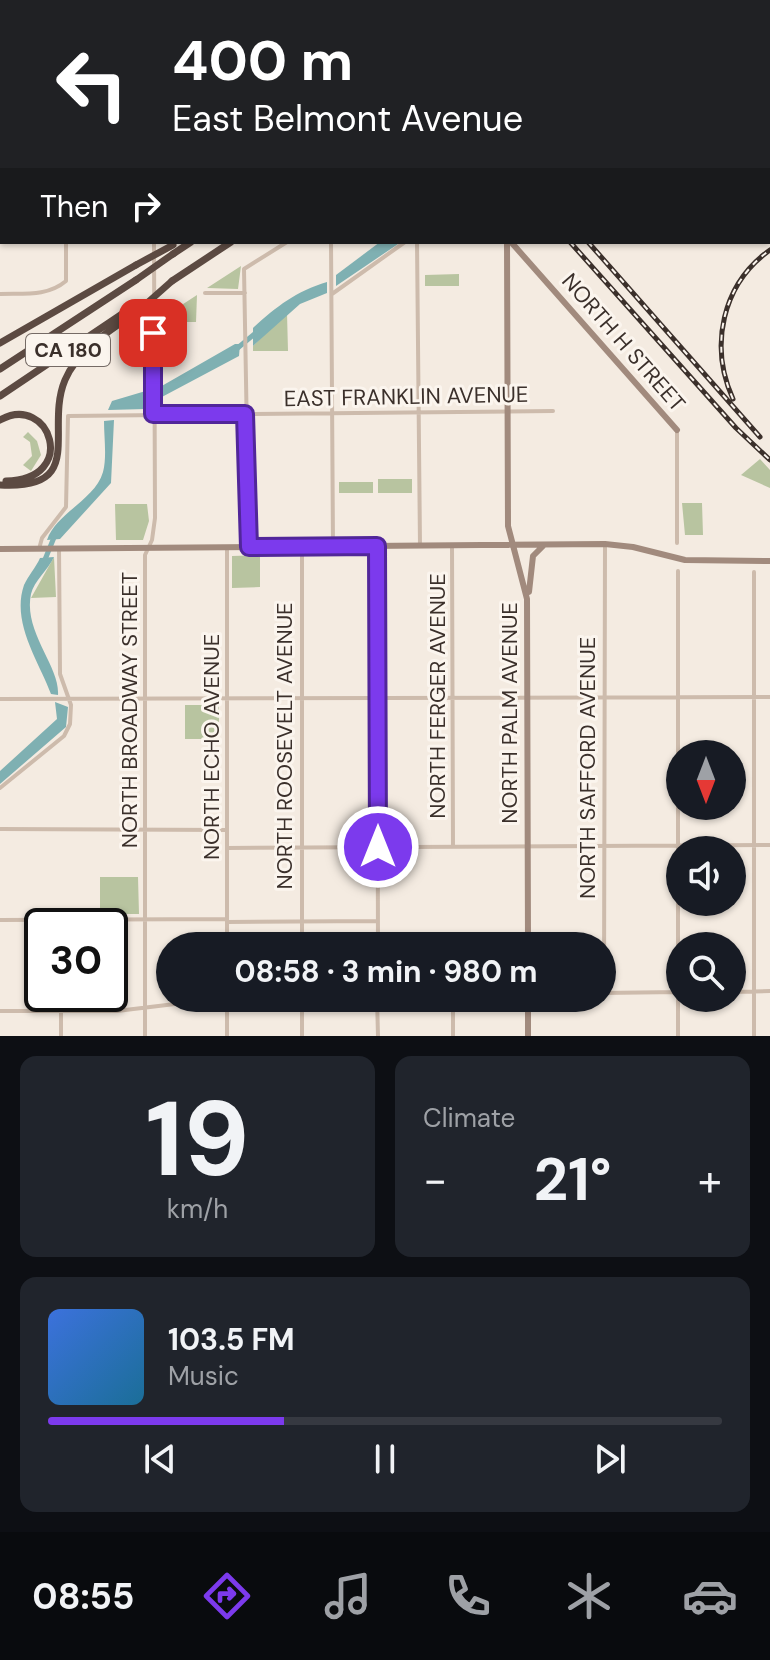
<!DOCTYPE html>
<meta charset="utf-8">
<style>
:root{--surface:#171b24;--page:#20242c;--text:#f1f3f6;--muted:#9ea1a6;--line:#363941;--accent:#7c3aed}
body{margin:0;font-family:"DM Sans",sans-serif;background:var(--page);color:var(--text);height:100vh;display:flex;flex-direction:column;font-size:30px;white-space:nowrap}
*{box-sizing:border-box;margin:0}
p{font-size:26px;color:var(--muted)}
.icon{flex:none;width:44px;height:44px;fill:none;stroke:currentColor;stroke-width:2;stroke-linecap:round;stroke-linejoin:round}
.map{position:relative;height:1036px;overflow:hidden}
.panel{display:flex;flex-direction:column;gap:20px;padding:20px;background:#0d0f14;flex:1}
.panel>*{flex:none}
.guide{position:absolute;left:0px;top:0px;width:770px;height:244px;box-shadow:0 2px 6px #0004;background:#202124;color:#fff;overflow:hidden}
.needle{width:52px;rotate:180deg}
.controls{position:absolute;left:666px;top:740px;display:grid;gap:16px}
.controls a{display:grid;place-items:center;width:80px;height:80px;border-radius:50%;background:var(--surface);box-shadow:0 2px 6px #0004;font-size:40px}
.speed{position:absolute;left:24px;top:908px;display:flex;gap:16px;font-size:40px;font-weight:700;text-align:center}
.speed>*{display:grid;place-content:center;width:104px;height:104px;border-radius:50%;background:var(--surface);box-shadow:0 2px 6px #0004;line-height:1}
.speed .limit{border:4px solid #111;border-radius:12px;background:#fff;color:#111}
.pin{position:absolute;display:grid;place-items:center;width:68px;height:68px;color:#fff;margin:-34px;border-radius:16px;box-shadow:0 4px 12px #0006}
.me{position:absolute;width:88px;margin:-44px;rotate:0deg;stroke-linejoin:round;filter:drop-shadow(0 0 6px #0008)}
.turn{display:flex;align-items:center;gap:28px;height:168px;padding:0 40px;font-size:36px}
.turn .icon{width:104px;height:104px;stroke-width:2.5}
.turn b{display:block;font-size:56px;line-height:68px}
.then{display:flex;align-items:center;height:76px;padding:0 40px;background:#0003;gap:16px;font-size:30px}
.big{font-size:60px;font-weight:700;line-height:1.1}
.panel .card{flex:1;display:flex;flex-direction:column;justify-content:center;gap:12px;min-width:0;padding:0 28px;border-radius:16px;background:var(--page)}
.panel .dial{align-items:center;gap:0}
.dial b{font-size:104px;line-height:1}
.song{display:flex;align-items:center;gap:24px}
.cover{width:96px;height:96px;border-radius:12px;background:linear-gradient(135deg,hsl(220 70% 55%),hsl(200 70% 35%))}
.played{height:8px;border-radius:4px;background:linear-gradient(90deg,var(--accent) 35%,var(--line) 35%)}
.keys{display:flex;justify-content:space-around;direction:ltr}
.heat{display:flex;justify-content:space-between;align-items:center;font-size:44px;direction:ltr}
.panel .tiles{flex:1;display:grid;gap:20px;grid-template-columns:1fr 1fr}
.card:last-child{grid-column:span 2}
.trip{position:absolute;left:156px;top:932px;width:460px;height:80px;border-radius:40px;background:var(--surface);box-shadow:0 2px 6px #0004;font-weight:700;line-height:80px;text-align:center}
.tabs{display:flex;height:128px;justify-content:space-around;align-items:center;background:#090b0e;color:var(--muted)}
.tabs .icon{width:56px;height:56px}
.tabs .on{color:var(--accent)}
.tabs b{font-size:36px;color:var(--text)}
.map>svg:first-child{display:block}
.green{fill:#b8c4a0}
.water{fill:#7fb0b2}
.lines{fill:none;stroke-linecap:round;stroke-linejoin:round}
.canal{stroke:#7fb0b2;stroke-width:5}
.street{stroke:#cdbbac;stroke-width:4}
.secondary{stroke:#a18a7d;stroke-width:6}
.highway{stroke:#5c4a42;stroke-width:7}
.rail-casing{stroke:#3b302b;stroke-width:5}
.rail{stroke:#fbf5ee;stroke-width:2;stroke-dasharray:6;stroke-linecap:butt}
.highway-bridge{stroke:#5c4a42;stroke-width:7}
.route-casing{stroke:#51269a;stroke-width:20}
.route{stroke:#7c3aed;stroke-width:14}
.labels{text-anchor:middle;stroke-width:6;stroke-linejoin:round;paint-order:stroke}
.shield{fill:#fbf5ee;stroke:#756b66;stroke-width:2}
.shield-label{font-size:20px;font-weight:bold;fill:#3b302b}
.street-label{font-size:22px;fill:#3b302b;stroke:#fbf5ee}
</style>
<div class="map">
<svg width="770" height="1036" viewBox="0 0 770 1036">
<rect width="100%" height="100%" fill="#f4ebe1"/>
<path class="green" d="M241 266 238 289 207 288Z
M459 274V286H425V275Z
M197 295 196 322H160V310L177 308Z
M287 313 288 351H253V346Z
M28 432 37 441 41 455 31 471 23 465 32 456 30 442 23 437Z
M760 459 770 470V488L741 475Z
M378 479H412V493H378Z
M339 482H373V493H339Z
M682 503H702L703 535H685Z
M115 504H147L149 521 143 540H116Z
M260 555V587L232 588V556Z
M54 557 56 597 31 598Z
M185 705H219V739H185Z
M100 877H138L139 914H100Z"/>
<path class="water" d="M380 242H401L336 286V275Z
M327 282V293L300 304 253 346V328C276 307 296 291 327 282Z
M235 344H240L239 356 160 398V387Z
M149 390 146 409 108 410 112 401Z
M114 420 111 483 60 539 47 540C56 513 95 500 103 472 107 457 104 437 104 421Z
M54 557C48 570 34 581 31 594 23 632 60 666 58 695L51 694C39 661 11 623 24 585 28 576 36 567 40 558Z
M55 702 68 707 66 727 0 784V771L57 719Z"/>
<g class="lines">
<path class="canal" d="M234 351 257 332
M44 562 55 535"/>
<path class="street" d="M134 0 135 2
M75 2 76 0
M245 2V0
M0 27H2
M0 167H2
M331 242 333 547
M417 242 420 546
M205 293H245
M0 294C23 293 47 297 66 281V242
M332 294 405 242
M677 430V543
M377 546 378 946
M452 546 453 847
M227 547V946
M249 547 244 269 287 242
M302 547V946
M39 549 42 538 66 507 68 416 553 411
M678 571V1036
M0 699 770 697
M0 788 64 736 70 724 71 705 60 674 59 548
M0 829 227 830
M227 848 770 845
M0 920 227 919
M227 922 378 921
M732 992 770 991
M602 993 678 992
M604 993 605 544
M227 998V1036
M302 998V1036
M377 998 378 1036
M453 998V1036
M0 1011H117L208 1000 350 998
M61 1036V1011
M145 1036V555L152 540 155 518 154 242
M754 1036V572"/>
<path class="secondary" d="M274 0 277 2
M331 0V2
M509 0 513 2
M657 2 660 0
M507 242 508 526 527 599 528 946
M511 242 677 430
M0 549 605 544 633 547 685 560 770 561
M529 592 533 556 544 545
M528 998V1036"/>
<path class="highway" d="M550 2 553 0
M592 2 596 0
M173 254 191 242
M172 281 231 242
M0 343 136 265
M0 369 136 280
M0 396 137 304
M0 420C50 392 80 480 6 481
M0 485C88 490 44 430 65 380 78 349 111 330 137 312"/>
<g class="rail-casing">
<path id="rail" d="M373 0 375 2
M768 173 770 174
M768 214 770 215
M570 242 736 428 770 460
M588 242 760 437
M733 399C709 346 722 284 770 250"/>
</g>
<use href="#rail" class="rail"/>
<path class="highway-bridge" d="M533 2 536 0
M136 265 173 245
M136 280 173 254
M137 312 172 281"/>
</g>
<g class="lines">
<g class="route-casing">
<path id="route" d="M153 333V414H245L249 547 377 546 378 847"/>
</g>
<use href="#route" class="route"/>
</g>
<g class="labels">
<rect class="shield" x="26" y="334" width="84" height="32" rx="6"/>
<g class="shield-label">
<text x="68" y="357">CA 180</text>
</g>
<g class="street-label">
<text transform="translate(624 342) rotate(49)" y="8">NORTH H STREET</text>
<text transform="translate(406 396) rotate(-1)" y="8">EAST FRANKLIN AVENUE</text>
<text transform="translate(437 696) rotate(-90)" y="8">NORTH FERGER AVENUE</text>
<text transform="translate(129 710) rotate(-90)" y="8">NORTH BROADWAY STREET</text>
<text transform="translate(509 713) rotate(-90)" y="8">NORTH PALM AVENUE</text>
<text transform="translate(284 746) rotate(-90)" y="8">NORTH ROOSEVELT AVENUE</text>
<text transform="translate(211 747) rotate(-90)" y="8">NORTH ECHO AVENUE</text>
<text transform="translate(587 768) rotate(-90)" y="8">NORTH SAFFORD AVENUE</text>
</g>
</g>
</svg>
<div class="controls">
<a><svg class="needle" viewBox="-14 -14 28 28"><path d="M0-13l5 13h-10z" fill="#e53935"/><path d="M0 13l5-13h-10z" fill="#9ea1a6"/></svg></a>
<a><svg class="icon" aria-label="sound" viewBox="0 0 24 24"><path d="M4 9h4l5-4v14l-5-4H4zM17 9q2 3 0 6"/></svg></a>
<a><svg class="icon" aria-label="search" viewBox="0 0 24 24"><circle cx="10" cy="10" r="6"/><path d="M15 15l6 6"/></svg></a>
</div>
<div class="speed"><div class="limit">30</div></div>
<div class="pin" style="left:153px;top:333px;background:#d93025"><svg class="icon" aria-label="arrive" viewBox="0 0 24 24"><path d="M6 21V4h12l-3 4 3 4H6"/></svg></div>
<svg class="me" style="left:378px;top:847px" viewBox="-20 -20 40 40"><circle r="17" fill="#7c3aed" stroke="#fff" stroke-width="3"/><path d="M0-11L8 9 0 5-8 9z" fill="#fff"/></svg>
<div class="trip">08:58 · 3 min · 980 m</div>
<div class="guide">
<div class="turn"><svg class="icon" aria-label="left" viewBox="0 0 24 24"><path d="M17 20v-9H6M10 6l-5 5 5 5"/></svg><div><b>400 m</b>East Belmont Avenue</div></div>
<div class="then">Then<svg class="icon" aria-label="right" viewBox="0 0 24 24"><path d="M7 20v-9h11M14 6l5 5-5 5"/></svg></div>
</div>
</div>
<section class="panel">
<div class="tiles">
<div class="card dial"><b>19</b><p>km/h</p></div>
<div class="card"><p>Climate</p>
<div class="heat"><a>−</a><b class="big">21°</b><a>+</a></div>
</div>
<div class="card">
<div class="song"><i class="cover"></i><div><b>103.5 FM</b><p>Music</p></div></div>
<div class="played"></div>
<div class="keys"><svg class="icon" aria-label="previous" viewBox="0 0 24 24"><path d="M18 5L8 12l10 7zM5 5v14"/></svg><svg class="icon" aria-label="pause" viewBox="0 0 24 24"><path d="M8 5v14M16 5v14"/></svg><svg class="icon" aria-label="next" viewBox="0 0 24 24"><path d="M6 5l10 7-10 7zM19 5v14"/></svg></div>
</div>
</div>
</section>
<nav class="tabs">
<b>08:55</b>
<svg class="icon on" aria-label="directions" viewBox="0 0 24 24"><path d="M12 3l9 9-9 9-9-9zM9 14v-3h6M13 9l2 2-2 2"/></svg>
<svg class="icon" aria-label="music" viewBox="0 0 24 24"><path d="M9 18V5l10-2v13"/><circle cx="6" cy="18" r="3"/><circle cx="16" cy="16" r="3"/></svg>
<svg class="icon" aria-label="phone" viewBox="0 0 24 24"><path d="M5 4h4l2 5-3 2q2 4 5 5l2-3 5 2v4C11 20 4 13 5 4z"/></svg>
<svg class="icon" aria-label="climate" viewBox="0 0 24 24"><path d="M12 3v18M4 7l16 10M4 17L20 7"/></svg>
<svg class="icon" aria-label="car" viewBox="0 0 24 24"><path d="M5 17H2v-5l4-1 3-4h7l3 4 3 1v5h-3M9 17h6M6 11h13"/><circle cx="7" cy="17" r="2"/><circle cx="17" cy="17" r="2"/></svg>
</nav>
